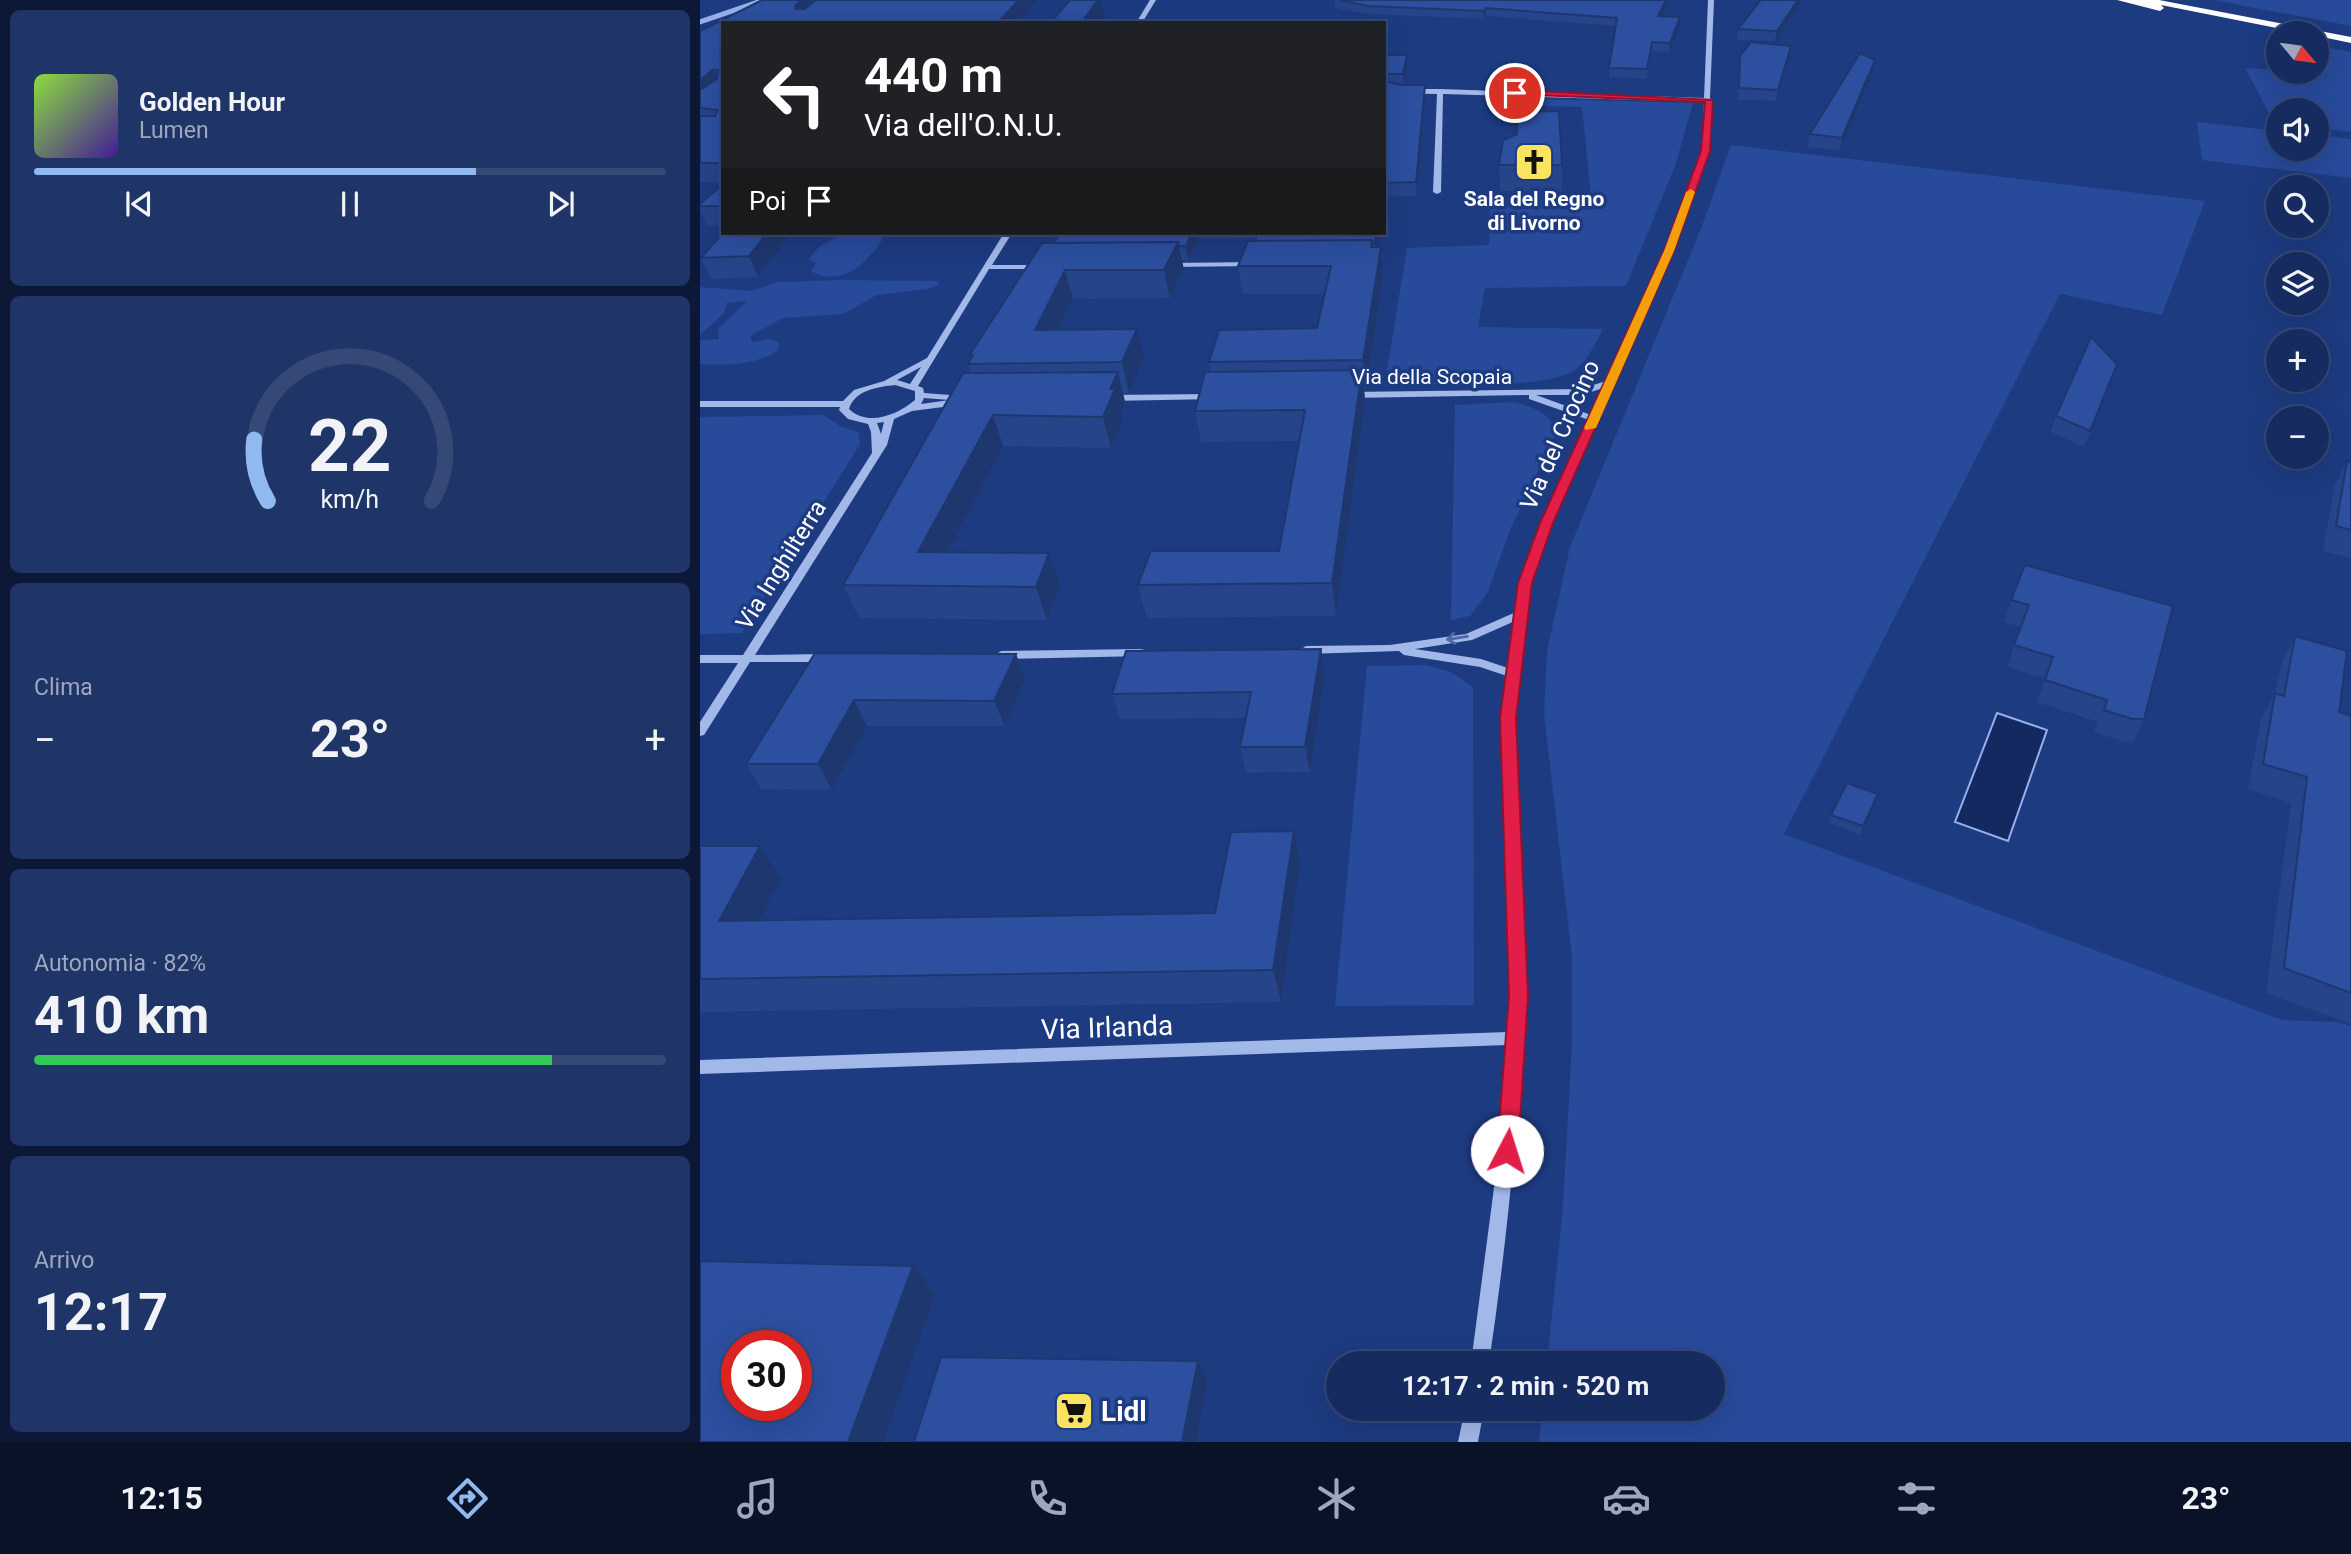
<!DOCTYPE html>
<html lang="it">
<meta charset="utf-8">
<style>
:root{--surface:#162c61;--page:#1f3467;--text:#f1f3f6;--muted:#9ea7bd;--line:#354876;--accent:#90b9f0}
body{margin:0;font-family:Roboto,sans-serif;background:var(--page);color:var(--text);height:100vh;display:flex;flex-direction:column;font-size:26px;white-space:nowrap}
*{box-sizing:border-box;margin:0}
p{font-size:23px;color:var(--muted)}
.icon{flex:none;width:38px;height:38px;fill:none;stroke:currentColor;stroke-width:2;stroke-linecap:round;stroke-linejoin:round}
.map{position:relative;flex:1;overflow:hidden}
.side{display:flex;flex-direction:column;gap:10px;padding:10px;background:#0c1835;width:700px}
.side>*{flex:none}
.banner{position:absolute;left:21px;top:21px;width:665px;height:214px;border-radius:0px;box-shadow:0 7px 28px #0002,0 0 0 2px var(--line);background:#202124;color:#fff;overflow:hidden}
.needle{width:46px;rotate:119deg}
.tools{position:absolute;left:1566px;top:21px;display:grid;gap:14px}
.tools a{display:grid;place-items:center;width:63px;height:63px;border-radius:50%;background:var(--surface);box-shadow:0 7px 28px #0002,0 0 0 2px var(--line);font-size:35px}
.speed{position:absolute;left:21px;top:1330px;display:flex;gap:14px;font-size:35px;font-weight:700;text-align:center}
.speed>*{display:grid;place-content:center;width:91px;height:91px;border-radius:50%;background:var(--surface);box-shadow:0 7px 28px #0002,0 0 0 2px var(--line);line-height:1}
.speed .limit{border:10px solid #d22;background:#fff;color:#111}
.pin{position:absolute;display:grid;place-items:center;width:60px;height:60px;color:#fff;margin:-30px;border:4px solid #fff;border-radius:50%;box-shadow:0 2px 7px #0007}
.me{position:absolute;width:77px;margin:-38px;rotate:5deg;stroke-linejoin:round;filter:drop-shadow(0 0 5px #0008)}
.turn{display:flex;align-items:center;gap:24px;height:147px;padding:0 28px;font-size:32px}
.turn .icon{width:91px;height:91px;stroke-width:2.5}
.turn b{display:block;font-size:49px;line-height:60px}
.then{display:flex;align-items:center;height:66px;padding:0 28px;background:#0003;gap:14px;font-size:26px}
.big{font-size:52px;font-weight:700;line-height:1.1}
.side .card{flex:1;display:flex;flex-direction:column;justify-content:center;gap:10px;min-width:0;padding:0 24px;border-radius:10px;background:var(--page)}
.side .dial{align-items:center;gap:0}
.dial svg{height:182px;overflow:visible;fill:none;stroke:var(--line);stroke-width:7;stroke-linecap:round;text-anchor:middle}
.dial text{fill:var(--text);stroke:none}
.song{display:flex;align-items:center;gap:21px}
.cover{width:84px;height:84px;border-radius:10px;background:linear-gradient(135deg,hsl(90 70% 55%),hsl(260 70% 35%))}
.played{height:7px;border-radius:4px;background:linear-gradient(90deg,var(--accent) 70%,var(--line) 70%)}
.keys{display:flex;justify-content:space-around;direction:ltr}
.heat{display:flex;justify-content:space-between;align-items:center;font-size:38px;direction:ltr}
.charge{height:10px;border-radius:5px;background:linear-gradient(90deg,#34c759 82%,var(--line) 0)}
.trip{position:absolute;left:626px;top:1351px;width:399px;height:70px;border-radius:35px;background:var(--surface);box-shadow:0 7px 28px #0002,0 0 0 2px var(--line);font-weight:700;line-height:70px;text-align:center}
.tab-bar{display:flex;height:112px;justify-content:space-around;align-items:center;background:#091227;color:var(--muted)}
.tab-bar .icon{width:49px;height:49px}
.tab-bar .on{color:var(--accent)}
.tab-bar b{font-size:32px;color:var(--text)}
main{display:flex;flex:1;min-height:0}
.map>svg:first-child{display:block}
.green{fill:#274a9a}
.water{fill:#132960;stroke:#95b1eb;stroke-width:2}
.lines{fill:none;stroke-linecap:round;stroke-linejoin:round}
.stream{stroke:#95b1eb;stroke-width:5}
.minor{fill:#a2b8e9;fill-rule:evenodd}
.highway{fill:#fff;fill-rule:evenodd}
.wall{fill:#264489}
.shaded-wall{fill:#1f376f}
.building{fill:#2c4f9f;stroke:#1f376f;stroke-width:2;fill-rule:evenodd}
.oneway{stroke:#4c67a5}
.route{fill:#e11d48;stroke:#92132f;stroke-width:2}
.slow{fill:#f59e0b}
.labels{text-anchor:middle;stroke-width:7;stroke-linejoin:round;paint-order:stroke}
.far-poi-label{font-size:21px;font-weight:bold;fill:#fff;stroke:#1d3b81}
.far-street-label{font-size:21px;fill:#fff;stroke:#1d3b81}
.street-label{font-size:24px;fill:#fff;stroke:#1d3b81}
.near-street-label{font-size:28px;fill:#fff;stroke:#1d3b81}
.near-poi-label{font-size:28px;font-weight:bold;fill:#fff;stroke:#1d3b81;text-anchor:start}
</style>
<main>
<section class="side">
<div class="card">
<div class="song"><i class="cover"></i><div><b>Golden Hour</b><p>Lumen</p></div></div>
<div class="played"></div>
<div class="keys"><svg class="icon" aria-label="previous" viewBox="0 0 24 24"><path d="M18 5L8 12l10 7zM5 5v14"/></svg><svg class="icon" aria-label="pause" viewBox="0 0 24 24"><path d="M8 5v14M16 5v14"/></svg><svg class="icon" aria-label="next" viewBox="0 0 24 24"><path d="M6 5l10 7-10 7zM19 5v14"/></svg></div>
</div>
<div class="card dial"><svg viewBox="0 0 100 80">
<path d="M14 69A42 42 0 1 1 86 69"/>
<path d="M14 69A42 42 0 0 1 8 42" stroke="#90b9f0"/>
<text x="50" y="56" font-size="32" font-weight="700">22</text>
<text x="50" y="72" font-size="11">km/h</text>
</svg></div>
<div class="card"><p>Clima</p>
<div class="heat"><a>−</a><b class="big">23°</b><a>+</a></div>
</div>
<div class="card"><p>Autonomia · 82%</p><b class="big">410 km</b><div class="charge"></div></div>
<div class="card"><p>Arrivo</p><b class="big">12:17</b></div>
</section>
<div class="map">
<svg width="1651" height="1442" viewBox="0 0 1651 1442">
<rect width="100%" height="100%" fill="#1d3b81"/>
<path class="green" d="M1513 0H1651V26Z
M1617 46 1651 52V132L1617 128V110H1578V124H1575L1545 68 1617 72Z
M793 98 993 103 975 166 926 286 785 288 778 327 903 329C894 345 886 367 867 374 828 390 730 383 685 383L707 248 789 245 791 198 891 196 882 107 792 105Z
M1497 122 1578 131V149H1617V135L1651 139V178L1502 160Z
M1031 145 1505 201 1462 315 1360 294 1084 834 1582 1020 1638 1022 1651 1026V1442H839L842 1409H1013V1363H847L863 1207 872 1044V957L844 713 847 651 870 547 1002 226Z
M172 234 183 238C169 262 140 289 111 271L116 263 109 259 119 247 137 237Z
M139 280 236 281 240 284 227 289 177 295 143 314 83 318 50 336 52 342 69 339 79 342 78 350C59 365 25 366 0 364V340L19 339 18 329 47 301 27 303 24 313 0 335V287L51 291 79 282Z
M814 402C833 408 850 411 856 433L810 530 788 592 770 616 751 620 755 405Z
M123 415 140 426 158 432 160 444 42 633 0 634V417Z
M725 665 751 672 773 687 774 1005 635 1006 667 666Z"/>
<path class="water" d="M1297 713 1347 730 1308 841 1255 822Z"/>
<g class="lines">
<path class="stream" d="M0 22 64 0"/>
<path class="minor" d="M450 0H456L442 23H436Z
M1008 0H1014L1010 98 1012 100 1010 102 1008 151 973 252 852 523 830 583 814 717 825 996C819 1119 807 1242 789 1363H771L795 1180 807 1045 0 1074V1060L808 1032 811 996 802 717 807 676 780 667 704 655 699 651 606 654 600 650 606 646 690 645 766 634 816 612C825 544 861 481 889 420L829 399V395L649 398 644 395 649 392 881 389 906 381 965 252 1002 151 1004 102 743 94 741 192 737 194 733 192 737 94 684 93V89H740L1004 98ZM903 388 891 415 836 395H882ZM815 621 808 668 781 659 715 649 772 640Z
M304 233H312L292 265H341L345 267 341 269H289L218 386 223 388 224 393 263 396 268 399 263 402 253 401 256 403 251 406 212 411 194 419 187 445 55 655 126 654 132 658 126 662H50L4 735 0 736V722L38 663H0V655H43L172 453 171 432 168 424 148 419 139 410 140 407H0V401H143L154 390 184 381 227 358ZM221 367 210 384 197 380ZM195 385 215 391V400C197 415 168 427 149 409 155 390 177 387 195 385ZM224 398 250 400 221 404ZM184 422 181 434 177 423Z
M558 262 559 264 555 266 468 267 464 265 468 263Z
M515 394 518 395V399L407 401 402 398 407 395Z
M441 649 445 650 447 653 445 656 301 659 295 655 301 651Z
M765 1409H784L778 1442H758Z"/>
<path class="highway" d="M1417 0H1459L1651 37V43L1617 36V33H1602L1461 5 1464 8 1460 11Z"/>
</g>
<path class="wall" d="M62 0H338L317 23H23V182H0V31Z
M635 0H970L962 16 980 17V26L969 52 951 51 947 79 909 77V68L916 26 786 16 784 19 668 14 635 8Z
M1061 0H1102L1101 3 1075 41 1037 40 1038 29Z
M684 55 707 67 704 85H725V98L717 196 685 197 684 201Z
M1040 56 1089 57 1076 101 1038 100Z
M1175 60 1173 72 1140 150 1108 147 1110 134Z
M799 165H862V191H800Z
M23 184V226H7L0 211V204Z
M23 233H91L58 277 11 279 1 258Z
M360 233H680L678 247H681L683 275 666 390H664L665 401 636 616 447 618 438 585 579 551 599 441 501 442 495 411 510 372 509 362 617 328 625 294H543L538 266 555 238 499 239 488 260H482L484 270 470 298 373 299 358 329H437L444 358 429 393H423L425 402 421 413 423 420 411 448 303 446 248 552 360 585 347 620 159 618 143 585 271 373 268 364 271 360 269 356 354 243Z
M1417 364 1384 447 1351 432 1356 416Z
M1647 461 1651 462V558L1623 551 1635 485Z
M1325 565 1444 719 1434 741H1422L1394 732 1398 722 1337 702 1345 678 1307 667 1321 627 1304 622 1311 600Z
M1595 636 1639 712 1651 716V1024L1566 993 1591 803 1548 789 1561 719 1575 694 1582 662Z
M621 649 625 674 610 772 546 773 540 747 546 718 420 719 412 694Z
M115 653 316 654 325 679 305 726H167L132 790 61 789 46 764Z
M1176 802 1161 835 1129 823 1131 815Z
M0 846 81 879 59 921 515 913 600 864 581 1002 0 1012Z"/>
<path class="shaded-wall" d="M102 0H126L101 21 95 9 96 5Z
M319 0H338L317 23H297Z
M398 0H401L406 23H381Z
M966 0H970L957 25 958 16Z
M1098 0H1102L1101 3 1075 41 1077 31Z
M786 8V16L784 19V11Z
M980 17V26L969 52 970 43Z
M1091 46 1089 57 1076 101 1078 90Z
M707 55V67L704 86 703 74Z
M1175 60 1173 72 1140 150 1142 138Z
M14 69 21 87 0 103V80Z
M725 85V98L717 196 716 182Z
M67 233H91L58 277 49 256Z
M492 233H498L499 239 488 260 486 246Z
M676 233H680L676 258 675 244Z
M478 242 484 270 470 298 464 270Z
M681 247 683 275 666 390 663 360Z
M365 270 373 299 344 359 335 330Z
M437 329 444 358 429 393 422 362Z
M662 370 665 401 636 616 632 583Z
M418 372 425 402 421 413 423 420 411 448 403 417 410 389Z
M293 415 303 446 231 584 218 552Z
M349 553 360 585 347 620 336 587Z
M621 649 625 674 610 772 605 747Z
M316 654 325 679 305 726 294 701Z
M154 700 167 726 132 790 118 764Z
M1178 794 1176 802 1161 835 1163 826Z
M594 831 600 864 581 1002 573 970Z
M60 846 81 879 42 954 19 921Z
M213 1266 235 1294 183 1442H148Z
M498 1361 507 1381 496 1442H482Z"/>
<path class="building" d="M62 0H102L96 5 95 9H105L116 0H319L297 23H23V163H0V116H15L18 110 0 108V90L17 79 18 70 14 69 0 80V31Z
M370 0H398L381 23H350Z
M639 0H966L958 16 980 17 970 43 952 42 947 69 909 68 917 18 786 8 784 11 668 6Z
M1061 0H1098L1077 31 1038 29Z
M1051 42 1091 46 1078 90 1039 88 1040 56Z
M1160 53 1175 60 1142 138 1110 134Z
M684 55H707L703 74H684Z
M684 81 702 85H725L716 182 684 183Z
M859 111 862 165H799L803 140 817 134V112Z
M23 184V206H0V204Z
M23 233H67L49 256 1 258Z
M360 233H492L486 246H479L478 242 354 243Z
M557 233H676L675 244H673L672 240 555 241Z
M672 240 671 247H681L663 360 509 362 519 330 617 328 631 266H538L548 241Z
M478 242 464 270H365L335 330 437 329 422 362 268 364 273 355 269 356 342 243Z
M1391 337 1417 364 1390 431 1356 416Z
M662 370 632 583 438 585 451 551H579L605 410 495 411 505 372Z
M418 372 410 389H415L403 417 293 415 218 552 349 553 336 587 143 585 263 373Z
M1647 461 1651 462V530L1636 526Z
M1325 565 1473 606 1444 719H1432L1404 710 1407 700 1345 680 1353 657 1314 645 1329 605 1311 600Z
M1595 636 1647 651 1639 712 1651 716V993L1584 968 1607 777 1563 764 1575 693 1584 696Z
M621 649 605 747H540L551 692 412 694 426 651Z
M115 653 316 654 294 701 154 700 118 764H46Z
M1147 783 1178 794 1163 826 1131 815Z
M594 831 573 970 0 979V846H60L19 921 515 913 531 832Z
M0 1261 213 1266 148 1442H0ZM37 1346H96V1405H37Z
M241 1357 498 1361 482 1442H214Z"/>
<defs><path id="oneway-shaft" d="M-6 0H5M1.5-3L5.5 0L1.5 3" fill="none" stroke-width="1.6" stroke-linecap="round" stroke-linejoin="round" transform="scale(1.75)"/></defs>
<use class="oneway" href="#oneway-shaft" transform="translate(757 638) rotate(171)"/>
<path class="route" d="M815 90 1013 100 1010 151 974 251 853 523 832 583 816 718 828 996 818 1151 815 1158 807 1161 800 1158 797 1151 809 996 800 718 818 583 840 523 964 251 1001 151 1005 102 812 94Z"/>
<path class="slow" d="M991 189 995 192 974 251 896 428 886 430 884 428 964 251 986 192Z"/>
<defs>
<g id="church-square" transform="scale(2.0125)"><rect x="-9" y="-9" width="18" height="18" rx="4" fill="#f9e361" stroke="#1d3b81"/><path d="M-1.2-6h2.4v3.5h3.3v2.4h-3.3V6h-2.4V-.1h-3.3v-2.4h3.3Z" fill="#111"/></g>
<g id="supermarket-square" transform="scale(2.0125)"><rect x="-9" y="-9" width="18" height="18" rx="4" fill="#f9e361" stroke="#1d3b81"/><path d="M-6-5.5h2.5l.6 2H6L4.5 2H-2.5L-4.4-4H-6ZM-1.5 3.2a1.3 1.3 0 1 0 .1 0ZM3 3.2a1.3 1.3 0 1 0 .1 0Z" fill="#111"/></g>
</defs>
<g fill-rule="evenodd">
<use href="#church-square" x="834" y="162"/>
<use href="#supermarket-square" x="374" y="1411"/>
</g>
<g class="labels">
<g class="far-poi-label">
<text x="834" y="206">Sala del Regno<tspan x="834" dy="24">di Livorno</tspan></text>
</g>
<g class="far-street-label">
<text x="732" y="384">Via della Scopaia</text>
</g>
<g class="street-label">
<text transform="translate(860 435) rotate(-66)" y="8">Via del Crocino</text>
<text transform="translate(81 565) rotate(-58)" y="8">Via Inghilterra</text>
</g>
<g class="near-street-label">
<text transform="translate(407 1027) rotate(-2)" y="10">Via Irlanda</text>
</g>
<g class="near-poi-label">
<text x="401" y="1421">Lidl</text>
</g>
</g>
</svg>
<div class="tools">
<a><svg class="needle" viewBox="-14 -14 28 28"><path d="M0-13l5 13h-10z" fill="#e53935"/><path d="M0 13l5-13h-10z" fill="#9ea7bd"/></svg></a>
<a><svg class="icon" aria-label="sound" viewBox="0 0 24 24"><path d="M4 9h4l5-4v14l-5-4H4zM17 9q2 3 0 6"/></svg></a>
<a><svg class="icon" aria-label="search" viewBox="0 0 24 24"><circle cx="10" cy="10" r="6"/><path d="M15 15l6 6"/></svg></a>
<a><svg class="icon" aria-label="layers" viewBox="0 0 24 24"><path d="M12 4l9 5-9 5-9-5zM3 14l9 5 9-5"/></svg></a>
<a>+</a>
<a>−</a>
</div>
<div class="speed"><div class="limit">30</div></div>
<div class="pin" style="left:815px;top:93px;background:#d93025"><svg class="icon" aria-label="arrive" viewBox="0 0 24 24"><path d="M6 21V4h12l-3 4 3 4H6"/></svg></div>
<svg class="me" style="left:807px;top:1151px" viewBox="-20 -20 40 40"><circle r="19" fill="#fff"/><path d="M0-13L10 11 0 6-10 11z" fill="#e11d48"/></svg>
<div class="trip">12:17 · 2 min · 520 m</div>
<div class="banner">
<div class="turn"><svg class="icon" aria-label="left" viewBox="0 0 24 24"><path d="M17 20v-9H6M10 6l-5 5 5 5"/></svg><div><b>440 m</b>Via dell'O.N.U.</div></div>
<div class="then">Poi<svg class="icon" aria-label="arrive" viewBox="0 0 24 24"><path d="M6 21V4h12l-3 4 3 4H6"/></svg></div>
</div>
</div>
</main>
<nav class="tab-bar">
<b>12:15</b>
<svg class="icon on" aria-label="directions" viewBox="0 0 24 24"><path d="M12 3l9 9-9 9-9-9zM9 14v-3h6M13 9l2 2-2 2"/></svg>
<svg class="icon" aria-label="music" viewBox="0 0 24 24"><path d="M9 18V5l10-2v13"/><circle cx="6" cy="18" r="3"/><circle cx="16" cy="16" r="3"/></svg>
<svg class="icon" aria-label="phone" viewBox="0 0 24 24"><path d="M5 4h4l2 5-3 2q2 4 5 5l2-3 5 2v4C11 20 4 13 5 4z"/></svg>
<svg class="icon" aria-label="climate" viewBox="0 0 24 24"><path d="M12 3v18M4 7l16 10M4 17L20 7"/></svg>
<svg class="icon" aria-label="car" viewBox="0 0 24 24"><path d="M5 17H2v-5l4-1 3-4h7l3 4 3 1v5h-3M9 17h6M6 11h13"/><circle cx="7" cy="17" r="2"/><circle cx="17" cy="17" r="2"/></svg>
<svg class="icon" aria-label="filters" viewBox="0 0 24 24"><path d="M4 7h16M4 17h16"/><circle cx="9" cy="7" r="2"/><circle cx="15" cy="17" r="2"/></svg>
<b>23°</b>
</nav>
